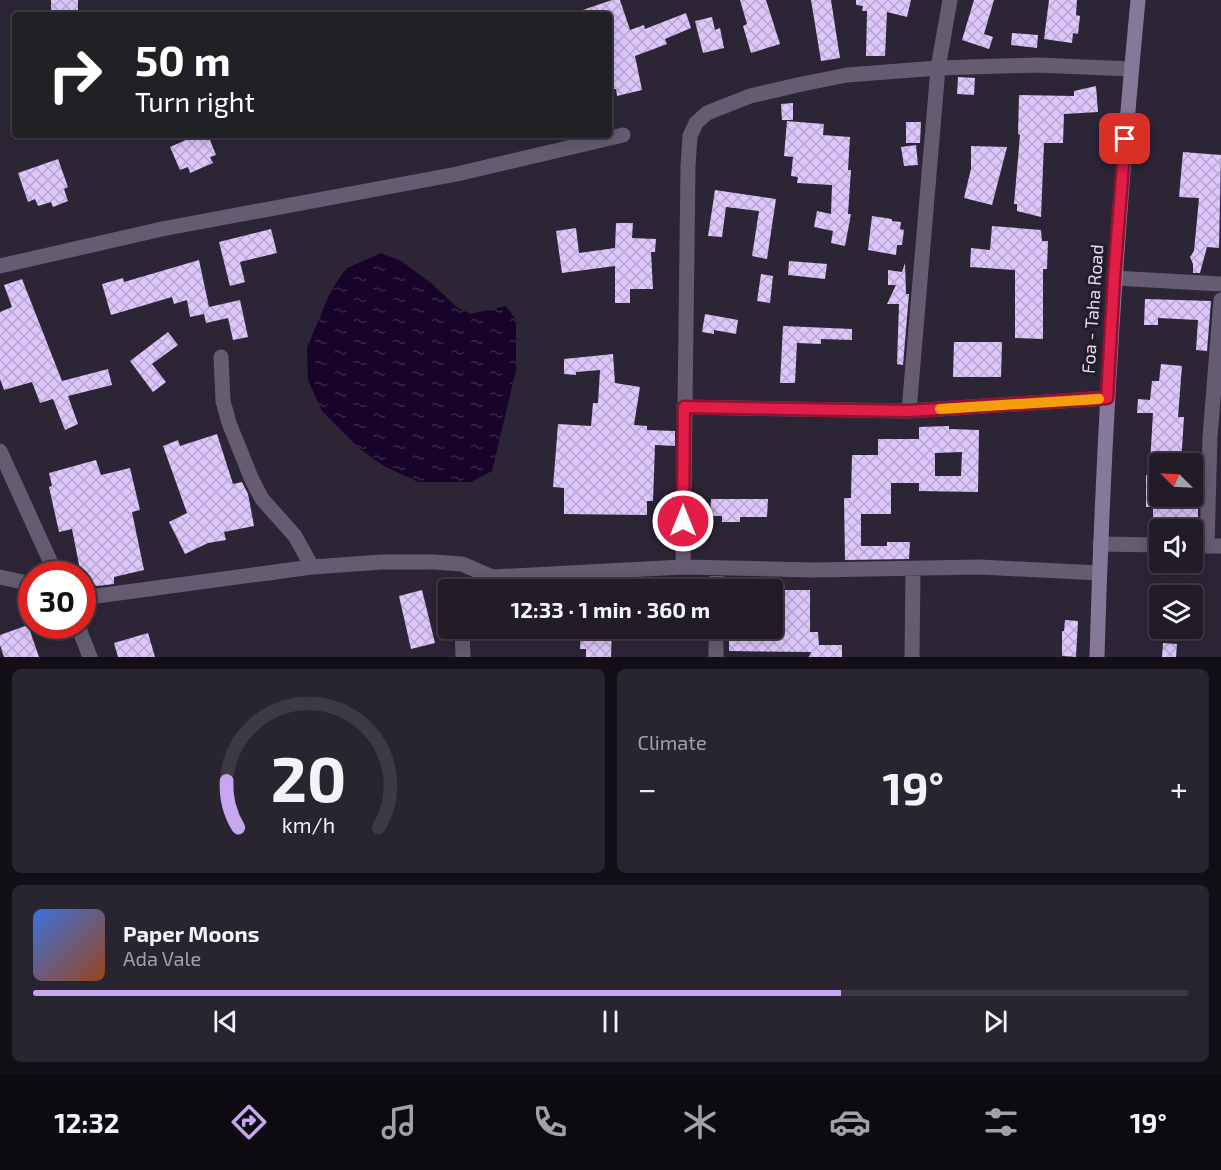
<!DOCTYPE html>
<meta charset="utf-8">
<style>
:root{--surface:#211c28;--page:#292530;--text:#f1f3f6;--muted:#a2a1a8;--line:#3e3a45;--accent:#c7a6ef}
body{margin:0;font-family:"Exo 2",sans-serif;background:var(--page);color:var(--text);height:100vh;display:flex;flex-direction:column;font-size:22px;white-space:nowrap}
*{box-sizing:border-box;margin:0}
p{font-size:20px;color:var(--muted)}
.icon{flex:none;width:33px;height:33px;fill:none;stroke:currentColor;stroke-width:2;stroke-linecap:round;stroke-linejoin:round}
.map{position:relative;height:657px;overflow:hidden}
.drawer{display:flex;flex-direction:column;gap:12px;padding:12px;background:#120f16;flex:1}
.drawer>*{flex:none}
.banner{position:absolute;left:12px;top:12px;width:600px;height:126px;border-radius:6px;box-shadow:0 3px 15px #0003,0 0 0 2px var(--line);background:#202124;color:#fff;overflow:hidden}
.needle{width:39px;rotate:294deg}
.buttons{position:absolute;left:1149px;top:453px;display:grid;gap:12px}
.buttons a{display:grid;place-items:center;width:54px;height:54px;border-radius:6px;background:var(--surface);box-shadow:0 3px 15px #0003,0 0 0 2px var(--line);font-size:30px}
.speed{position:absolute;left:18px;top:561px;display:flex;gap:12px;font-size:30px;font-weight:700;text-align:center}
.speed>*{display:grid;place-content:center;width:78px;height:78px;border-radius:50%;background:var(--surface);box-shadow:0 3px 15px #0003,0 0 0 2px var(--line);line-height:1}
.speed .limit{border:9px solid #d22;background:#fff;color:#111}
.pin{position:absolute;display:grid;place-items:center;width:51px;height:51px;color:#fff;margin:-26px;border-radius:12px;box-shadow:0 3px 9px #0006}
.me{position:absolute;width:66px;margin:-33px;rotate:0deg;stroke-linejoin:round;filter:drop-shadow(0 0 4px #0008)}
.turn{display:flex;align-items:center;gap:21px;height:126px;padding:0 24px;font-size:27px}
.turn .icon{width:78px;height:78px;stroke-width:2.5}
.turn b{display:block;font-size:42px;line-height:51px}
.big{font-size:45px;font-weight:700;line-height:1.1}
.drawer .tile{flex:1;display:flex;flex-direction:column;justify-content:center;gap:9px;min-width:0;padding:0 21px;border-radius:9px;background:var(--page)}
.drawer .dial{align-items:center;gap:0}
.dial svg{height:156px;overflow:visible;fill:none;stroke:var(--line);stroke-width:7;stroke-linecap:round;text-anchor:middle}
.dial text{fill:var(--text);stroke:none}
.song{display:flex;align-items:center;gap:18px}
.cover{width:72px;height:72px;border-radius:9px;background:linear-gradient(135deg,hsl(220 70% 55%),hsl(20 70% 35%))}
.played{height:6px;border-radius:3px;background:linear-gradient(90deg,var(--accent) 70%,var(--line) 70%)}
.keys{display:flex;justify-content:space-around;direction:ltr}
.heat{display:flex;justify-content:space-between;align-items:center;font-size:33px;direction:ltr}
.drawer .tiles{flex:1;display:grid;gap:12px;grid-template-columns:1fr 1fr}
.tile:last-child{grid-column:span 2}
.trip{position:absolute;left:438px;top:579px;width:345px;height:60px;border-radius:6px;background:var(--surface);box-shadow:0 3px 15px #0003,0 0 0 2px var(--line);font-weight:700;line-height:60px;text-align:center}
.menu{display:flex;height:96px;justify-content:space-around;align-items:center;background:#0d0b10;color:var(--muted)}
.menu .icon{width:42px;height:42px}
.menu .current{color:var(--accent)}
.menu b{font-size:27px;color:var(--text)}
.map>svg:first-child{display:block}
.water{fill:url(#water-ripples)}
.building{fill:url(#building-cross-hatch);fill-rule:evenodd}
.lines{fill:none;stroke-linecap:round;stroke-linejoin:round}
.street{stroke:#655c71;stroke-width:15}
.secondary{stroke:#867899;stroke-width:15}
.route-casing{stroke:#92132f;stroke-width:15}
.route{stroke:#e11d48;stroke-width:10}
.slow{stroke:#f59e0b;stroke-width:10}
.labels{text-anchor:middle;stroke-width:6;stroke-linejoin:round;paint-order:stroke}
.street-label{font-size:18px;fill:#e2dde8;stroke:#231c2c}
</style>
<div class="map">
<svg width="1221" height="657" viewBox="0 0 1221 657">
<defs>
<pattern id="water-ripples" width="26" height="14" patternUnits="userSpaceOnUse" patternTransform="scale(1.5)"><rect width="26" height="14" fill="#18032a"/><path d="M2 4q2-2 4 0t4 0M15 11q2-2 4 0t4 0" fill="none" stroke="#392749"/></pattern>
<pattern id="building-cross-hatch" width="8" height="8" patternUnits="userSpaceOnUse" patternTransform="scale(1.5)"><rect width="8" height="8" fill="#ddc6fc"/><path d="M0 0l8 8M0 8l8-8" fill="none" stroke="#b7a5ce"/></pattern>
</defs>
<rect width="100%" height="100%" fill="#2c2536"/>
<path class="water" d="M381 253 401 261 431 283 458 308 471 314 506 306 516 320V370L492 471 471 482H418L382 465 360 449 322 411 308 380 307 348 329 295 345 269Z"/>
<path class="building" d="M51 0H78V15H51Z
M612 0H620L630 30 644 25 645 29 686 13 691 28 665 39 667 44 635 56 642 90 617 96 616 89 609 90V15H575L574 13Z
M740 0H766L780 44 751 53 743 26 747 24Z
M811 0H831L840 58 821 61Z
M856 0H911L907 17 887 12 885 56H866L867 11H862L863 6 856 5Z
M974 0H994L984 34 993 37 989 49 962 40Z
M1049 0H1077L1076 15 1080 16 1078 34 1073 33 1072 43 1044 39Z
M712 17 715 30 720 28 724 48 703 53 695 21Z
M1012 33 1038 35 1037 48 1011 45Z
M958 77 975 78 974 95 957 94Z
M1096 86 1098 112 1064 114 1063 143H1044L1041 217 1017 211V204H1014L1020 135 1018 134 1019 95 1074 96V91Z
M793 103V120H782L781 104Z
M787 121 824 124 823 135 850 137 848 170H851L848 214H851L845 246 831 243 833 231 814 227 817 211 831 214 832 185 797 183 798 177 791 176 793 157 784 156Z
M906 122H921L920 143H906Z
M197 135H208L216 155 210 157 213 163 190 173 188 167 180 170 170 147Z
M916 145 918 165 904 166 901 147Z
M971 146 1007 147 992 205 964 198 971 169Z
M1183 152 1221 155 1219 248 1207 247 1200 273H1193V264L1190 257 1194 251 1199 198 1179 197Z
M58 159 68 187 64 189 68 201 53 207 51 202 38 206 35 199 28 202 18 173Z
M715 190 776 199 767 259 752 256 759 211 726 207 722 237 708 236Z
M872 216 892 219V221L901 222 900 229 904 230 902 245H897L896 255 868 250Z
M616 223H633L632 238 656 239 655 252H651L653 289H630V303H615V266L562 273 556 231 576 228 579 253 615 248Z
M992 226 1041 230 1042 241H1048L1047 269H1043V339L1015 338V270L970 267 971 248 990 250Z
M271 229 277 253 240 262 245 282 230 286 219 242Z
M199 260 209 307 240 300 248 337 233 340 228 318 206 323 204 314 190 317 187 300 174 304 172 297 111 315 102 284 123 278 124 282Z
M789 261 827 264 825 279 788 275Z
M905 263 906 294H909L903 365 897 364 899 304H887L896 285H888V270L902 272Z
M761 274 773 276 770 303 757 301Z
M22 279 62 381 108 369 112 385 68 396 78 424 65 430 53 399 40 403 32 382 4 390 0 379V312L12 307 4 285Z
M1145 299 1211 301 1207 351 1196 350 1198 320 1158 318V325H1144Z
M705 314 738 320 736 334 714 330V334L702 332Z
M783 326 852 329V340L821 339V344L797 343 795 383H780Z
M168 332 178 345 152 364 166 382 153 392 130 361Z
M954 342H1002L1001 377H953Z
M613 354 615 383 640 387 634 425 647 426V430L675 431V446L655 445 653 501H647V515L564 514V488L553 487 558 424 591 426 593 403H598L600 370 576 372V375L564 374V359Z
M1161 364 1182 366 1178 417H1184L1181 464H1150L1153 413H1137L1138 399 1150 400 1152 381H1159Z
M949 426V429L979 430 978 492 919 491V483H891V514H861V546H887V542H910L909 559 845 560 844 498H851L852 455H878V439H919V427ZM962 452 961 476H935V453Z
M217 434 233 484 242 482 248 494 254 526 224 532 226 540 208 543 185 554 169 522 187 513 163 446 178 440 180 446Z
M96 460 101 475 130 468 140 510 132 512 144 570 114 577V584L97 586 82 580 72 529 59 532 49 487 52 486 49 473Z
M1146 475 1160 476V496H1186V508L1198 509V526H1186V530H1153V507H1146Z
M711 499H768L767 517H740V522H722V516H710Z
M422 590 435 643 411 649 399 596Z
M772 590H810V632H818L819 645H842V657H809L811 652 729 651V628H772Z
M1065 620 1078 621 1076 657 1062 656V631H1064Z
M28 625 39 657H4L0 645V635Z
M581 628H612L611 657H586V649H580Z
M148 633 155 657H118L114 643Z
M1163 643 1177 644 1176 657H1162Z"/>
<g class="lines">
<path class="street" d="M0 266 162 229 457 174 623 135
M1114 278 1221 284
M221 357 223 401 229 423 252 480 262 499 295 536 312 567
M684 407 909 411 1107 398
M909 411 938 68 950 0
M0 451 56 574
M1100 544 1160 545
M1192 546H1221
M1207 546 1210 437 1221 300
M683 567 688 167 690 136 696 123 707 113 750 96 802 84 847 75 938 68 1037 65 1131 69
M0 577 32 584
M484 590 492 577
M717 590V569
M82 598 312 567 382 562H433L462 564 492 577 683 567 814 570 980 567 1099 573
M78 626 90 657
M462 628 463 657
M716 657V628
M912 657 913 568"/>
<path class="secondary" d="M1097 657C1103 437 1117 219 1138 0"/>
</g>
<g class="lines">
<g class="route-casing">
<path id="route" d="M683 521 684 407 909 411 1107 398 1114 278 1125 139"/>
</g>
<use href="#route" class="route"/>
<path class="slow" d="M940 409 1099 399"/>
</g>
<g class="labels">
<g class="street-label">
<text transform="translate(1093 309) rotate(-86)" y="6">Foa - Taha Road</text>
</g>
</g>
</svg>
<div class="buttons">
<a><svg class="needle" viewBox="-14 -14 28 28"><path d="M0-13l5 13h-10z" fill="#e53935"/><path d="M0 13l5-13h-10z" fill="#a2a1a8"/></svg></a>
<a><svg class="icon" aria-label="sound" viewBox="0 0 24 24"><path d="M4 9h4l5-4v14l-5-4H4zM17 9q2 3 0 6"/></svg></a>
<a><svg class="icon" aria-label="layers" viewBox="0 0 24 24"><path d="M12 4l9 5-9 5-9-5zM3 14l9 5 9-5"/></svg></a>
</div>
<div class="speed"><div class="limit">30</div></div>
<div class="pin" style="left:1125px;top:139px;background:#d93025"><svg class="icon" aria-label="arrive" viewBox="0 0 24 24"><path d="M6 21V4h12l-3 4 3 4H6"/></svg></div>
<svg class="me" style="left:683px;top:521px" viewBox="-20 -20 40 40"><circle r="17" fill="#e11d48" stroke="#fff" stroke-width="3"/><path d="M0-11L8 9 0 5-8 9z" fill="#fff"/></svg>
<div class="trip">12:33 · 1 min · 360 m</div>
<div class="banner">
<div class="turn"><svg class="icon" aria-label="right" viewBox="0 0 24 24"><path d="M7 20v-9h11M14 6l5 5-5 5"/></svg><div><b>50 m</b>Turn right</div></div>
</div>
</div>
<section class="drawer">
<div class="tiles">
<div class="tile dial"><svg viewBox="0 0 100 80">
<path d="M14 69A42 42 0 1 1 86 69"/>
<path d="M14 69A42 42 0 0 1 8 45" stroke="#c7a6ef"/>
<text x="50" y="56" font-size="32" font-weight="700">20</text>
<text x="50" y="72" font-size="11">km/h</text>
</svg></div>
<div class="tile"><p>Climate</p>
<div class="heat"><a>−</a><b class="big">19°</b><a>+</a></div>
</div>
<div class="tile">
<div class="song"><i class="cover"></i><div><b>Paper Moons</b><p>Ada Vale</p></div></div>
<div class="played"></div>
<div class="keys"><svg class="icon" aria-label="previous" viewBox="0 0 24 24"><path d="M18 5L8 12l10 7zM5 5v14"/></svg><svg class="icon" aria-label="pause" viewBox="0 0 24 24"><path d="M8 5v14M16 5v14"/></svg><svg class="icon" aria-label="next" viewBox="0 0 24 24"><path d="M6 5l10 7-10 7zM19 5v14"/></svg></div>
</div>
</div>
</section>
<nav class="menu">
<b>12:32</b>
<svg class="icon current" aria-label="directions" viewBox="0 0 24 24"><path d="M12 3l9 9-9 9-9-9zM9 14v-3h6M13 9l2 2-2 2"/></svg>
<svg class="icon" aria-label="music" viewBox="0 0 24 24"><path d="M9 18V5l10-2v13"/><circle cx="6" cy="18" r="3"/><circle cx="16" cy="16" r="3"/></svg>
<svg class="icon" aria-label="phone" viewBox="0 0 24 24"><path d="M5 4h4l2 5-3 2q2 4 5 5l2-3 5 2v4C11 20 4 13 5 4z"/></svg>
<svg class="icon" aria-label="climate" viewBox="0 0 24 24"><path d="M12 3v18M4 7l16 10M4 17L20 7"/></svg>
<svg class="icon" aria-label="car" viewBox="0 0 24 24"><path d="M5 17H2v-5l4-1 3-4h7l3 4 3 1v5h-3M9 17h6M6 11h13"/><circle cx="7" cy="17" r="2"/><circle cx="17" cy="17" r="2"/></svg>
<svg class="icon" aria-label="filters" viewBox="0 0 24 24"><path d="M4 7h16M4 17h16"/><circle cx="9" cy="7" r="2"/><circle cx="15" cy="17" r="2"/></svg>
<b>19°</b>
</nav>
